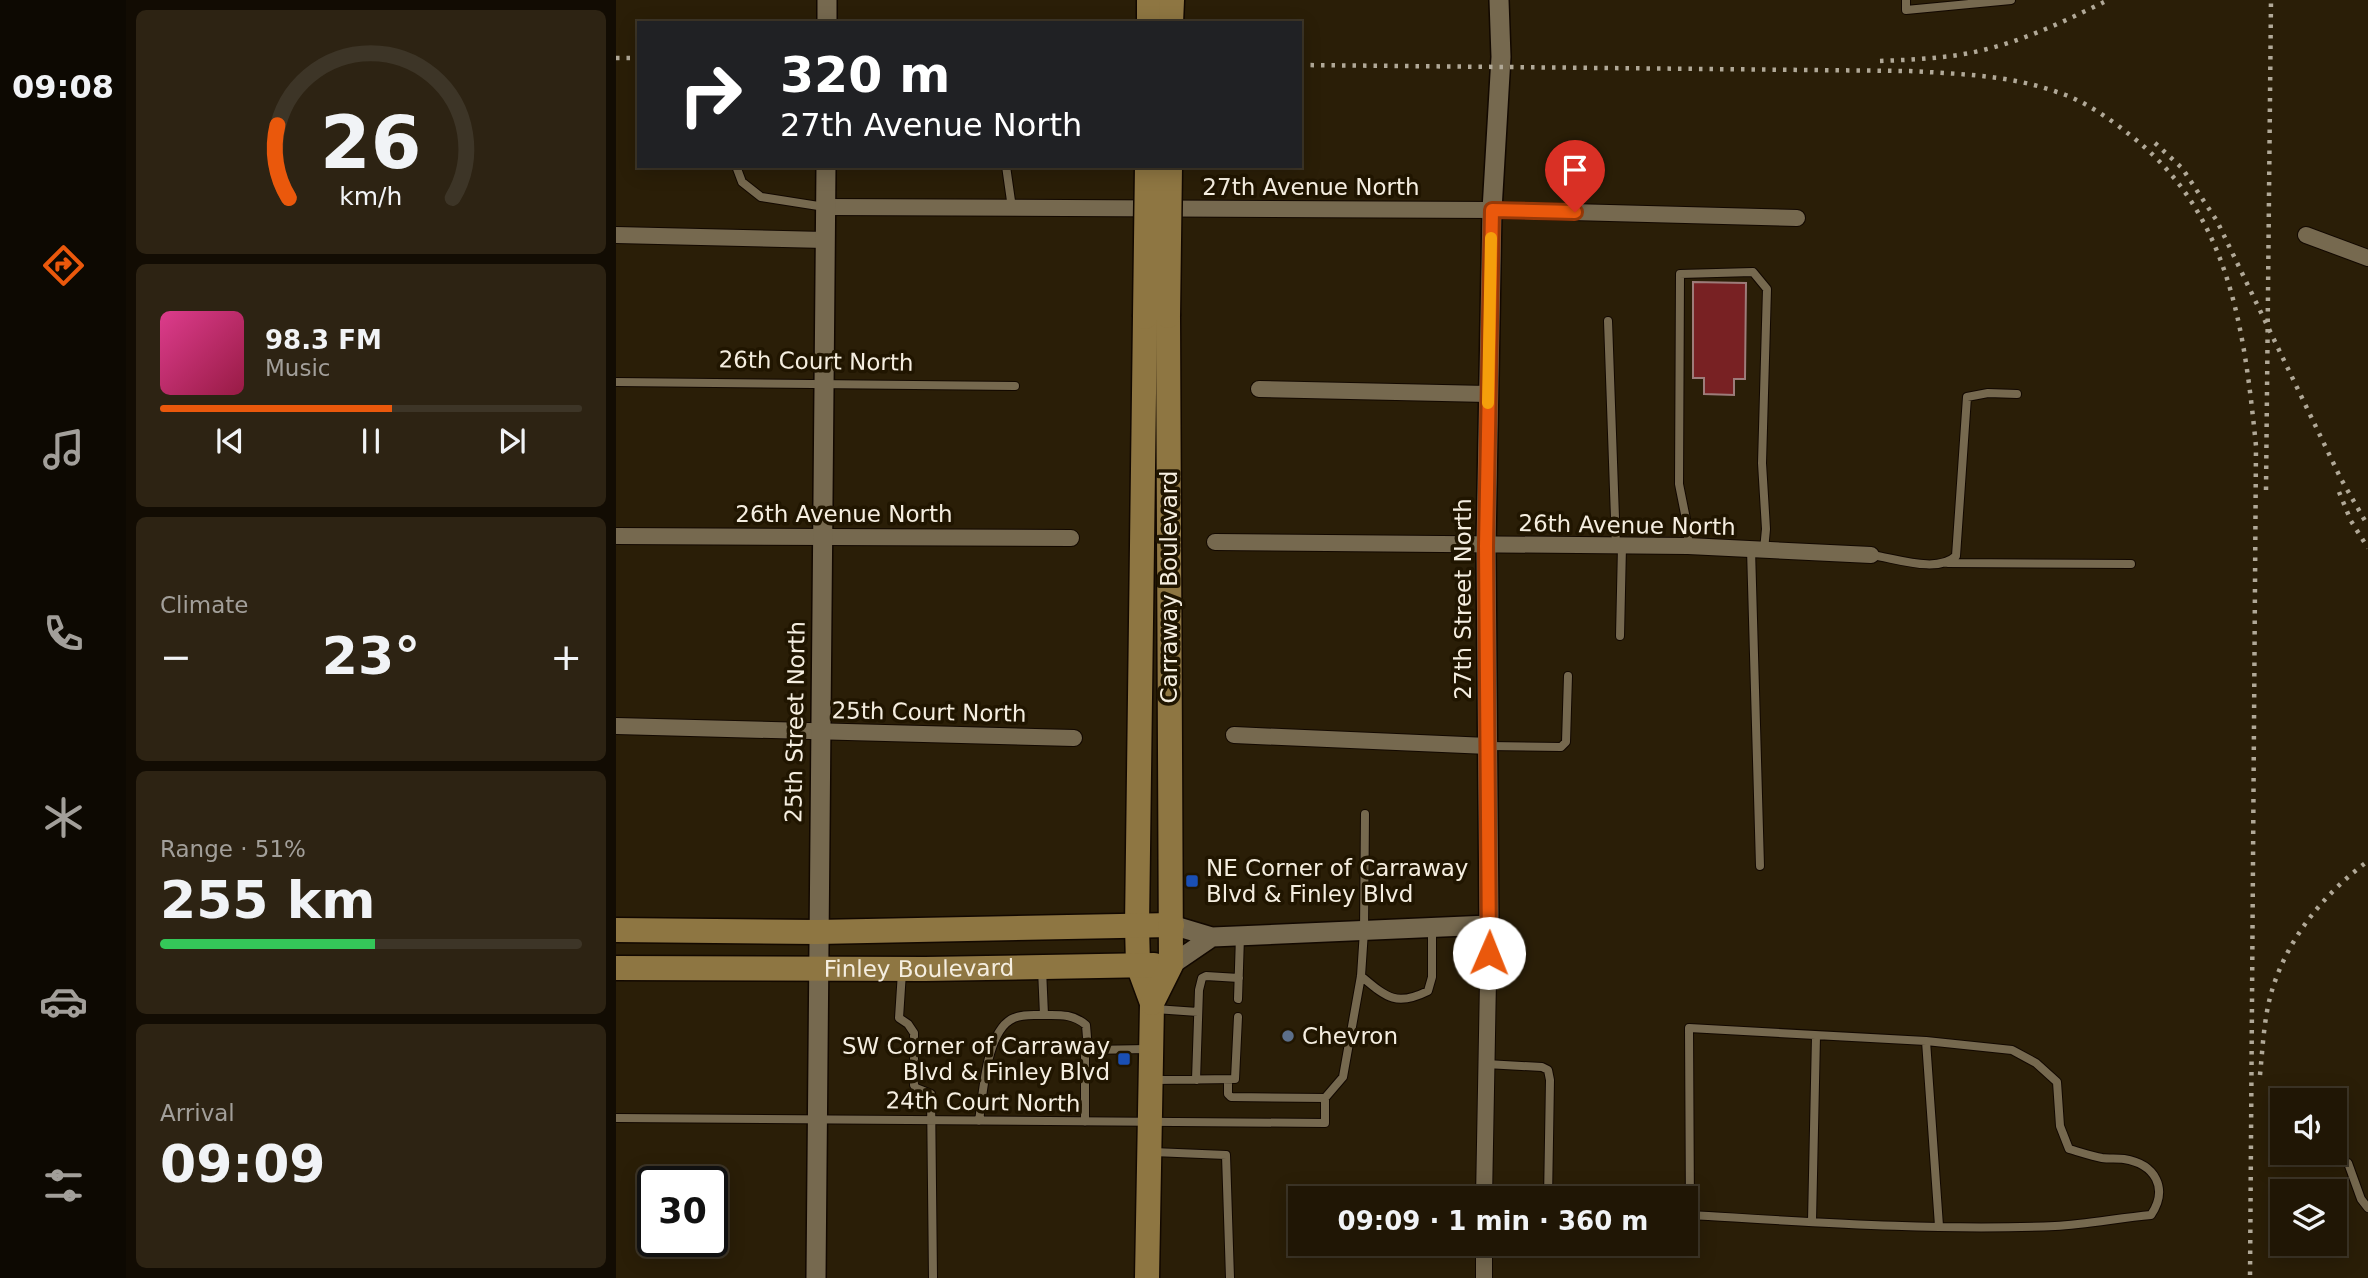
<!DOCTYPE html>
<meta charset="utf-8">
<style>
:root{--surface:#201605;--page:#2d2313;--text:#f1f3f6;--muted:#a29f9a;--line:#3d3527;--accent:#ea580c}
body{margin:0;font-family:"DejaVu Sans",sans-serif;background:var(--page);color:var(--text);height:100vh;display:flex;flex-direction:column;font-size:26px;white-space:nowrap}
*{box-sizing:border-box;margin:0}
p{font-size:23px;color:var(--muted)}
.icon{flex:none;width:38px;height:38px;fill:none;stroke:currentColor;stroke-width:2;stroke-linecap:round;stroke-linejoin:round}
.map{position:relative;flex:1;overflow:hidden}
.side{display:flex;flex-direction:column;gap:10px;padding:10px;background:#120c03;width:490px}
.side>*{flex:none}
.hud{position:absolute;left:21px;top:21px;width:665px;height:147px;border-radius:0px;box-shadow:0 4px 18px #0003,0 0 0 2px var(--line);background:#202124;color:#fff;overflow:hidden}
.tools{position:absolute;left:1654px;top:1088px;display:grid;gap:14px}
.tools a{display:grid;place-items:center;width:77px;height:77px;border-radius:0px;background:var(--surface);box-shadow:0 4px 18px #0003,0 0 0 2px var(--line);font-size:35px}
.speed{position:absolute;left:21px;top:1166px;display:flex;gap:14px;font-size:35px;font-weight:700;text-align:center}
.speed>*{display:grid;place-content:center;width:91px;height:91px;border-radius:50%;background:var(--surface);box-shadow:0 4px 18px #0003,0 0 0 2px var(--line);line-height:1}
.speed .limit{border:4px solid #111;border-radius:10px;background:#fff;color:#111}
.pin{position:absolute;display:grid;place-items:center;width:60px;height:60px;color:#fff;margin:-72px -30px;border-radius:50% 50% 50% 0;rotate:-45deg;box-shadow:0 0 7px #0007}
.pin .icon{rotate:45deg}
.me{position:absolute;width:77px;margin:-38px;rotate:1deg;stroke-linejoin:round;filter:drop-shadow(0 0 5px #0008)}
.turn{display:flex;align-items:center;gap:24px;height:147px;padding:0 28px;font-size:32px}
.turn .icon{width:91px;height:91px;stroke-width:2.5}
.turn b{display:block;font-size:49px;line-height:60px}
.big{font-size:52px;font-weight:700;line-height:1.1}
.side .tile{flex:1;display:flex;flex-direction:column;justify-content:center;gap:10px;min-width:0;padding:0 24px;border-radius:10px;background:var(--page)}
.side .dial{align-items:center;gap:0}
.dial svg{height:182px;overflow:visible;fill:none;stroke:var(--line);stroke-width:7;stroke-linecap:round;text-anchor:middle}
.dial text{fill:var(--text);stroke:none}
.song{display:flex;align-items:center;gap:21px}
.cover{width:84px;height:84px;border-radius:10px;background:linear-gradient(135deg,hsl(330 70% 55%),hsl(340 70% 35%))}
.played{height:7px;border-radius:4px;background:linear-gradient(90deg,var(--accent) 55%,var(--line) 55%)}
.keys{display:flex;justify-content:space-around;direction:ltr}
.heat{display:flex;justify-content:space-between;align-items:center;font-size:38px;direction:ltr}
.charge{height:10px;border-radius:5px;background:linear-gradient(90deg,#34c759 51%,var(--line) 0)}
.trip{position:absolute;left:672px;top:1186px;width:410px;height:70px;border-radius:0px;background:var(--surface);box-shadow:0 4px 18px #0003,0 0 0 2px var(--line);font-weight:700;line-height:70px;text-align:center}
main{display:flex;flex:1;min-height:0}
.tabs{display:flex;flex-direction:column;width:126px;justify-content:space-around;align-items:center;background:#0d0902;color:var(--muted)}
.tabs .icon{width:49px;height:49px}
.tabs .selected{color:var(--accent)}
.tabs b{font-size:32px;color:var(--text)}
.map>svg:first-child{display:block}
.building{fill:#782123;stroke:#9d7c7a;stroke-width:2}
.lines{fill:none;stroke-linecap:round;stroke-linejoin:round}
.service-casing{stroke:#120800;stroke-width:10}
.minor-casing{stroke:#120800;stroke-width:18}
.tertiary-casing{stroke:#120800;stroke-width:22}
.primary-casing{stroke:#120800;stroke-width:27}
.service{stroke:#76694f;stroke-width:8}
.minor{stroke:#76694f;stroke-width:16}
.tertiary{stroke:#76694f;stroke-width:19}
.primary{stroke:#8e7642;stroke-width:24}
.rail{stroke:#b1a998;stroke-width:4.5;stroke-dasharray:3.5 7;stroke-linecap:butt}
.primary-bridge-casing{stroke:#120800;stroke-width:27;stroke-linecap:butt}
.primary-bridge{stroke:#8e7642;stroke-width:24}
.route-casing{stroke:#983908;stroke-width:18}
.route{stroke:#ea580c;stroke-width:12}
.slow{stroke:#f59e0b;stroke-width:12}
.transit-dot{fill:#1a4fb4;stroke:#201500;stroke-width:2.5}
.service-dot{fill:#5c6f8a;stroke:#201500;stroke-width:2.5}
.labels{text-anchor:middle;stroke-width:7;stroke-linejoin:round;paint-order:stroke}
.street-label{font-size:23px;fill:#f5eee0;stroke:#201500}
.poi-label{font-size:23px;fill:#f5eee0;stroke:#201500;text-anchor:start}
</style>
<main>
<nav class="tabs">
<b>09:08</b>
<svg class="icon selected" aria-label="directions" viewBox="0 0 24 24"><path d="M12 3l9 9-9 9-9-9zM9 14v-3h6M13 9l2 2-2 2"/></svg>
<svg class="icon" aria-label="music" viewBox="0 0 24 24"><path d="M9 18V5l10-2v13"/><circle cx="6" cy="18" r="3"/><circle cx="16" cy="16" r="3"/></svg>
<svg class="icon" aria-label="phone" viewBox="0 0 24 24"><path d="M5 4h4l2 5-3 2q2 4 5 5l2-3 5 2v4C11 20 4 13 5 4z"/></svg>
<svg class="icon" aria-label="climate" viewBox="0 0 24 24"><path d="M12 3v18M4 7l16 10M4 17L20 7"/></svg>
<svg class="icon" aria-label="car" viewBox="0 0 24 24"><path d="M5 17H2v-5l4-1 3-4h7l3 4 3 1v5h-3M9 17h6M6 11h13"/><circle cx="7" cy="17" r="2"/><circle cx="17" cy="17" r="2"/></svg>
<svg class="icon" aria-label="filters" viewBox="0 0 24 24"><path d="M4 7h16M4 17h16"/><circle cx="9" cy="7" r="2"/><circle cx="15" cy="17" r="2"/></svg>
</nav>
<section class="side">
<div class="tile dial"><svg viewBox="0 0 100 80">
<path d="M14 69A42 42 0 1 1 86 69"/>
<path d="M14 69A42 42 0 0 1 9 37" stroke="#ea580c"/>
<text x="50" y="56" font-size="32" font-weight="700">26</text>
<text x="50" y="72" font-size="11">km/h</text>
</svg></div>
<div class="tile">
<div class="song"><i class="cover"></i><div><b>98.3 FM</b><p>Music</p></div></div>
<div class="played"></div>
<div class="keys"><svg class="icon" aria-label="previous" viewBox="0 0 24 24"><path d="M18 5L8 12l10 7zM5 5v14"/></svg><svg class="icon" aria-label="pause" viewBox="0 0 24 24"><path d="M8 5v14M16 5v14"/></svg><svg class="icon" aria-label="next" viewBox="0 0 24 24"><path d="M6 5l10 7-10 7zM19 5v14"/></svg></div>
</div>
<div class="tile"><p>Climate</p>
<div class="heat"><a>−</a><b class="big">23°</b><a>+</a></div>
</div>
<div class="tile"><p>Range · 51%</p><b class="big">255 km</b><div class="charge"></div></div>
<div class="tile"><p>Arrival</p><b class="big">09:09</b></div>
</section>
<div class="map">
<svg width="1752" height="1278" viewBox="0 0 1752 1278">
<rect width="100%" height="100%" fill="#2a1e07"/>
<path class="building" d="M1077 282 1130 283 1129 379H1118V395L1088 394V378H1077Z"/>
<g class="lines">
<g class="service-casing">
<path id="service" d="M1290 0V10L1395 0
M120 166 126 182 145 197 209 207
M390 166 396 208
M992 321 1000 546
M0 382 399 386
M1072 546V529L1063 484 1064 274 1137 272 1151 289 1146 463 1150 529 1148 550
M1135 549 1144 866
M1255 555C1279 558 1321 574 1340 556L1351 397 1372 393 1401 394
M1332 563 1515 564
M1004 636 1006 546
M872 746 945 747 950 742 952 676
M426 969 428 1015
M286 972 283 1018 292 1024 298 1033V1085L300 1088 315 1094 317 1278
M745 976C770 997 780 1007 812 991L816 977V928
M622 999 624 936
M539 1009 582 1012
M1310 1041 1323 1226
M870 1064 926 1067 932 1070 934 1080 932 1199
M538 1080 619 1079 622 1017
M580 1080 583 990 586 978 590 976 623 978
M612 1080V1094L615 1097 709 1098 727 1077 745 976 748 931 749 814
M0 1118 709 1123V1098
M363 1121C367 1095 370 1029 398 1018 406 1014 416 1015 425 1015 442 1015 456 1013 470 1025L472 1050
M469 1122V1054L472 1050 532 1049
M537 1152 610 1155 614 1278
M1732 1163 1745 1199 1752 1208
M1069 1213 1074 1215C1195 1222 1317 1231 1439 1226 1471 1224 1503 1218 1535 1215 1553 1188 1539 1164 1508 1159 1501 1158 1493 1159 1486 1158 1475 1156 1464 1152 1453 1149L1444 1126 1441 1082 1420 1063 1396 1050 1310 1041 1073 1028 1074 1215
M1196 1221 1200 1036"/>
</g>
<g class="minor-casing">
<path id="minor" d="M209 207 876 210 1181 218
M0 235 209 240
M1690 235 1752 258
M643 389 872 394
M0 536 455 538
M599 542 1072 546 1255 555
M0 726 458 738
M618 735 872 746
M868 1199 873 925
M868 1278V1244"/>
</g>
<g class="tertiary-casing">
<path id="tertiary" d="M211 23V0
M556 925 596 937 873 925 870 546 876 210 885 57 883 0
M555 965 596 937
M200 1278 210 166"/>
</g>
<g class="primary-casing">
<g id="primary">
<path d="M533 23V0"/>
<path d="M555 23 556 0"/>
<path d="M529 317 521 926 522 965 536 1003 531 1278"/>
<path d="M0 930 201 932 556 925"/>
<path id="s1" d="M0 968 309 969 538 965"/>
<path d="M536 1003 555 965 552 316"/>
</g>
</g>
<use href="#service" class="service"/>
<use href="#minor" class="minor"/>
<use href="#tertiary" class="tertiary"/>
<use href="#primary" class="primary"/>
<path class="rail" d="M0 58H23
M1264 61C1288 60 1312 59 1335 56 1390 49 1439 26 1488 2
M684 65 1294 71C1344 74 1393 75 1441 92 1467 100 1493 118 1514 135 1614 213 1628 328 1640 446L1634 1278
M1539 143 1566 168 1601 221 1725 479 1752 526
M1650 490 1655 0
M1723 492 1735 521 1752 548
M1644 1075C1647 1045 1648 1013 1658 984 1675 934 1710 892 1752 861"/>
<g class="primary-bridge-casing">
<path id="primary-bridge" d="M552 316 554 166
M529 317 531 166"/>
</g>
<use href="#primary-bridge" class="primary-bridge"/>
</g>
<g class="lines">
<g class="route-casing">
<path id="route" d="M873 953 870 546 876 210 959 212"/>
</g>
<use href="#route" class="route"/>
<path class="slow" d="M872 403 875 238"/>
</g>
<g class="transit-dot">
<rect x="569" y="874" width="14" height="14" rx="3.5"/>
<rect x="501" y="1052" width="14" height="14" rx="3.5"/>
</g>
<circle class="service-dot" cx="672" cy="1036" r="7"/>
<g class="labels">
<g class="street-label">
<text x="695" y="195">27th Avenue North</text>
<text transform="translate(200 361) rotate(1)" y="8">26th Court North</text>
<text x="228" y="522">26th Avenue North</text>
<text transform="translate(1011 525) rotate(1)" y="8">26th Avenue North</text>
<text transform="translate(553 587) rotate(-90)" y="8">Carraway Boulevard</text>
<text transform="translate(847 599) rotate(-90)" y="8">27th Street North</text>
<text transform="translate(313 712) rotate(1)" y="8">25th Court North</text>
<text transform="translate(179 722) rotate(-89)" y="8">25th Street North</text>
<text dy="8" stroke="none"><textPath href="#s1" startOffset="303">Finley Boulevard</textPath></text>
<text transform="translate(367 1102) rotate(1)" y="8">24th Court North</text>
</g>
<g class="poi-label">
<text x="590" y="876">NE Corner of Carraway<tspan x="590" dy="26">Blvd &amp; Finley Blvd</tspan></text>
<text x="686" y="1044">Chevron</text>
<text x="494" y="1054" text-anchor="end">SW Corner of Carraway<tspan x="494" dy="26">Blvd &amp; Finley Blvd</tspan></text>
</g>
</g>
</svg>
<div class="tools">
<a><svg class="icon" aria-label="sound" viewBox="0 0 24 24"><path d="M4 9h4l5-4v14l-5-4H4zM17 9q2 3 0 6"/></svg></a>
<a><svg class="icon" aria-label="layers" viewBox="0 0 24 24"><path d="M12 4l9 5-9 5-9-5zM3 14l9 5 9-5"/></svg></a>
</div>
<div class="speed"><div class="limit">30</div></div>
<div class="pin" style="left:959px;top:212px;background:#d93025"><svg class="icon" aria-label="arrive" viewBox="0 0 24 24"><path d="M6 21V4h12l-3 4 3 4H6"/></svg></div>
<svg class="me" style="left:873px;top:953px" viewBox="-20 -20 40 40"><circle r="19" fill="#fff"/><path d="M0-13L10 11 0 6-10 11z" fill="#ea580c"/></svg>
<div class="trip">09:09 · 1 min · 360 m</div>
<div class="hud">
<div class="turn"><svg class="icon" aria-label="right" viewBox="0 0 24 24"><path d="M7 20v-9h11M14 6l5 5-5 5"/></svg><div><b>320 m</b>27th Avenue North</div></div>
</div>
</div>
</main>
